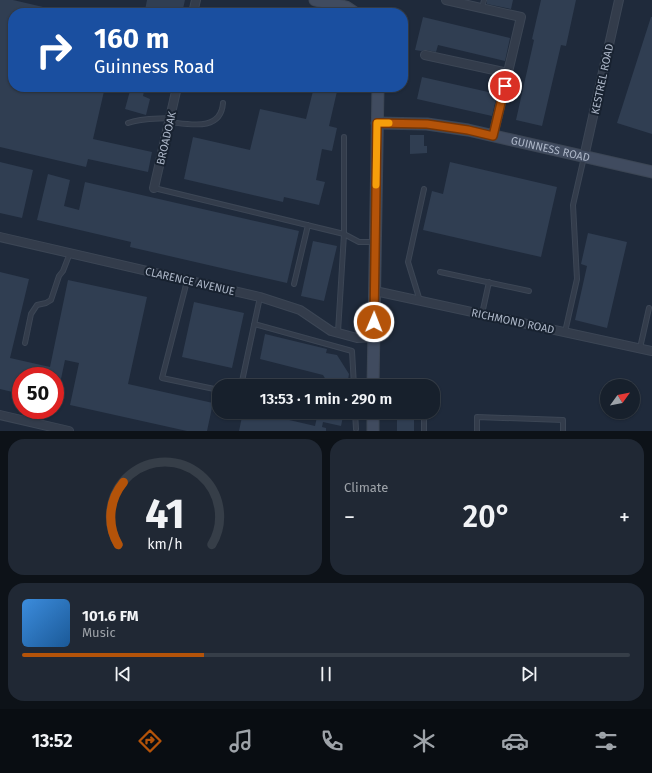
<!DOCTYPE html>
<meta charset="utf-8">
<style>
:root{--surface:#17202c;--page:#202834;--text:#f1f3f6;--muted:#9ea3a9;--line:#363e48;--accent:#b45309}
body{margin:0;font-family:"Fira Sans",sans-serif;background:var(--page);color:var(--text);height:100vh;display:flex;flex-direction:column;font-size:15px;white-space:nowrap}
*{box-sizing:border-box;margin:0}
p{font-size:13px;color:var(--muted)}
.icon{flex:none;width:22px;height:22px;fill:none;stroke:currentColor;stroke-width:2;stroke-linecap:round;stroke-linejoin:round}
.map{position:relative;height:431px;overflow:hidden}
.panel{display:flex;flex-direction:column;gap:8px;padding:8px;background:#0d1218;flex:1}
.panel>*{flex:none}
.top-card{position:absolute;left:8px;top:8px;width:400px;height:84px;border-radius:16px;box-shadow:0 1px 3px #0004,0 0 0 1px var(--line);background:#1a4fa0;color:#fff;overflow:hidden}
.needle{width:26px;rotate:57deg}
.buttons{position:absolute;left:600px;top:379px;display:grid;gap:8px}
.buttons a{display:grid;place-items:center;width:40px;height:40px;border-radius:50%;background:var(--surface);box-shadow:0 1px 3px #0004,0 0 0 1px var(--line);font-size:20px}
.speed{position:absolute;left:12px;top:367px;display:flex;gap:8px;font-size:20px;font-weight:700;text-align:center}
.speed>*{display:grid;place-content:center;width:52px;height:52px;border-radius:50%;background:var(--surface);box-shadow:0 1px 3px #0004,0 0 0 1px var(--line);line-height:1}
.speed .limit{border:6px solid #d22;background:#fff;color:#111}
.pin{position:absolute;display:grid;place-items:center;width:34px;height:34px;color:#fff;margin:-17px;border:2px solid #fff;border-radius:50%;box-shadow:0 1px 4px #0007}
.me{position:absolute;width:44px;margin:-22px;rotate:1deg;stroke-linejoin:round;filter:drop-shadow(0 0 3px #0008)}
.turn{display:flex;align-items:center;gap:14px;height:84px;padding:0 20px;font-size:18px}
.turn .icon{width:52px;height:52px;stroke-width:2.5}
.turn b{display:block;font-size:28px;line-height:34px}
.big{font-size:30px;font-weight:600;line-height:1.1}
.panel .widget{flex:1;display:flex;flex-direction:column;justify-content:center;gap:6px;min-width:0;padding:0 14px;border-radius:16px;background:var(--page)}
.panel .dial{align-items:center;gap:0}
.dial svg{height:104px;overflow:visible;fill:none;stroke:var(--line);stroke-width:7;stroke-linecap:round;text-anchor:middle}
.dial text{fill:var(--text);stroke:none}
.song{display:flex;align-items:center;gap:12px}
.cover{width:48px;height:48px;border-radius:6px;background:linear-gradient(135deg,hsl(210 70% 55%),hsl(210 70% 35%))}
.played{height:4px;border-radius:2px;background:linear-gradient(90deg,var(--accent) 30%,var(--line) 30%)}
.keys{display:flex;justify-content:space-around;direction:ltr}
.heat{display:flex;justify-content:space-between;align-items:center;font-size:22px;direction:ltr}
.panel .tiles{flex:1;display:grid;gap:8px;grid-template-columns:1fr 1fr}
.widget:last-child{grid-column:span 2}
.trip{position:absolute;left:212px;top:379px;width:228px;height:40px;border-radius:16px;background:var(--surface);box-shadow:0 1px 3px #0004,0 0 0 1px var(--line);font-weight:600;line-height:40px;text-align:center}
.tab-bar{display:flex;height:64px;justify-content:space-around;align-items:center;background:#090d12;color:var(--muted)}
.tab-bar .icon{width:28px;height:28px}
.tab-bar .current{color:var(--accent)}
.tab-bar b{font-size:18px;color:var(--text)}
.map>svg:first-child{display:block}
.building{fill:#303e52}
.lines{fill:none;stroke-linecap:round;stroke-linejoin:round}
.lane-casing{stroke:#3c4655;stroke-width:6}
.street-casing{stroke:#3c4655;stroke-width:10}
.secondary-casing{stroke:#3c4655;stroke-width:13}
.lane{stroke:#333c4b;stroke-width:4}
.street{stroke:#333c4b;stroke-width:8}
.secondary{stroke:#404b5f;stroke-width:11}
.route-casing{stroke:#753606;stroke-width:10}
.route{stroke:#b45309;stroke-width:7}
.slow{stroke:#f59e0b;stroke-width:7}
.labels{text-anchor:middle;stroke-width:4;stroke-linejoin:round;paint-order:stroke}
.street-label{font-size:11px;fill:#adb7c8;stroke:#182230}
</style>
<div class="map">
<svg width="652" height="431" viewBox="0 0 652 431">
<rect width="100%" height="100%" fill="#1f2a3b"/>
<path class="building" d="M0 0H13L56 10V13H13V87H105L93 139 152 152 148 172 88 159 86 167 0 147Z
M147 0H185L182 13H157L145 10Z
M487 0H513L511 9 487 4Z
M541 0H576L566 46 561 45 542 126 516 120 534 40 532 39Z
M423 17 510 38 505 61 438 45 436 52 426 50 421 51 415 50Z
M651 17H652V134L617 123Z
M422 77 497 94 492 116 417 99Z
M131 87H145L143 96 150 99 146 115 125 109Z
M314 87H338L329 126 337 128 332 151 322 149 316 180 325 182 319 205 284 197 283 202 184 179 193 137 250 150 260 109 306 119Z
M410 135H424V146H427V153L410 154Z
M0 162 33 170 22 218 0 213Z
M450 162 557 187 541 257 423 230 432 191 443 194Z
M48 174 70 180 64 206 79 210 85 182 299 231 287 283 130 247 131 242 37 220Z
M588 233 627 242 607 328 575 320 587 266 581 264Z
M313 241 337 246 324 301 301 296Z
M0 272 29 279 10 358 50 367 68 280 147 297 128 384 213 403 207 431H187L70 405 79 363 65 360 58 393 55 392V376H21V394L0 389Z
M194 302 244 313 232 368 182 357Z
M265 334 327 349 326 353 337 355 349 374 347 386H325L326 380 323 375 260 359Z
M243 412H255L315 426 318 412H344L341 426 323 422 322 427 326 428V431H239Z
M397 412H414V431H397Z"/>
<g class="lines">
<g class="lane-casing">
<path id="lane" d="M482 8 484 0
M283 87 295 90
M169 122C189 124 221 132 223 103
M128 123C141 118 155 119 170 118
M344 137V234L359 242H374
M154 188 344 234 338 332
M440 272 529 291
M187 281 162 378 219 390
M294 284 308 225
M420 301 408 262 424 189
M482 314 489 282
M254 324 352 351 354 386
M565 332 577 279 573 205 584 157
M25 343 31 314 37 305 46 303 51 300 59 276 63 271 70 253
M640 348 649 308
M373 384 407 386
M241 386 260 297
M355 412 356 429
M424 412V431
M477 431V417L563 420V431"/>
</g>
<g class="street-casing">
<path id="street" d="M446 0 521 17 493 136
M193 13 196 0
M425 55 508 73
M584 157 619 0
M154 188 177 87
M0 237 260 297 300 310 331 331 357 338 374 337
M375 291 652 351
M0 415 69 431"/>
</g>
<g class="secondary-casing">
<g id="secondary">
<path d="M315 0 346 7 355 13"/>
<path id="s1" d="M377 123 427 124 468 130 652 172"/>
<path d="M373 386 378 87"/>
<path d="M373 431V412"/>
</g>
</g>
<use href="#lane" class="lane"/>
<use href="#street" class="street"/>
<use href="#secondary" class="secondary"/>
</g>
<g class="lines">
<g class="route-casing">
<path id="route" d="M374 322 377 123 427 124 468 130 493 136 505 86"/>
</g>
<use href="#route" class="route"/>
<path class="slow" d="M376 185 377 123H389"/>
</g>
<g class="labels">
<g class="street-label">
<text transform="translate(602 79) rotate(-78)" y="4">KESTREL ROAD</text>
<text transform="translate(166 138) rotate(-77)" y="4">BROADOAK</text>
<text dy="4" stroke="none"><textPath href="#s1" startOffset="176">GUINNESS ROAD</textPath></text>
<text transform="translate(190 281) rotate(13)" y="4">CLARENCE AVENUE</text>
<text transform="translate(513 321) rotate(12)" y="4">RICHMOND ROAD</text>
</g>
</g>
</svg>
<div class="buttons">
<a><svg class="needle" viewBox="-14 -14 28 28"><path d="M0-13l5 13h-10z" fill="#e53935"/><path d="M0 13l5-13h-10z" fill="#9ea3a9"/></svg></a>
</div>
<div class="speed"><div class="limit">50</div></div>
<div class="pin" style="left:505px;top:86px;background:#d93025"><svg class="icon" aria-label="arrive" viewBox="0 0 24 24"><path d="M6 21V4h12l-3 4 3 4H6"/></svg></div>
<svg class="me" style="left:374px;top:322px" viewBox="-20 -20 40 40"><circle r="17" fill="#b45309" stroke="#fff" stroke-width="3"/><path d="M0-11L8 9 0 5-8 9z" fill="#fff"/></svg>
<div class="trip">13:53 · 1 min · 290 m</div>
<div class="top-card">
<div class="turn"><svg class="icon" aria-label="right" viewBox="0 0 24 24"><path d="M7 20v-9h11M14 6l5 5-5 5"/></svg><div><b>160 m</b>Guinness Road</div></div>
</div>
</div>
<section class="panel">
<div class="tiles">
<div class="widget dial"><svg viewBox="0 0 100 80">
<path d="M14 69A42 42 0 1 1 86 69"/>
<path d="M14 69A42 42 0 0 1 18 21" stroke="#b45309"/>
<text x="50" y="56" font-size="32" font-weight="700">41</text>
<text x="50" y="72" font-size="11">km/h</text>
</svg></div>
<div class="widget"><p>Climate</p>
<div class="heat"><a>−</a><b class="big">20°</b><a>+</a></div>
</div>
<div class="widget">
<div class="song"><i class="cover"></i><div><b>101.6 FM</b><p>Music</p></div></div>
<div class="played"></div>
<div class="keys"><svg class="icon" aria-label="previous" viewBox="0 0 24 24"><path d="M18 5L8 12l10 7zM5 5v14"/></svg><svg class="icon" aria-label="pause" viewBox="0 0 24 24"><path d="M8 5v14M16 5v14"/></svg><svg class="icon" aria-label="next" viewBox="0 0 24 24"><path d="M6 5l10 7-10 7zM19 5v14"/></svg></div>
</div>
</div>
</section>
<nav class="tab-bar">
<b>13:52</b>
<svg class="icon current" aria-label="directions" viewBox="0 0 24 24"><path d="M12 3l9 9-9 9-9-9zM9 14v-3h6M13 9l2 2-2 2"/></svg>
<svg class="icon" aria-label="music" viewBox="0 0 24 24"><path d="M9 18V5l10-2v13"/><circle cx="6" cy="18" r="3"/><circle cx="16" cy="16" r="3"/></svg>
<svg class="icon" aria-label="phone" viewBox="0 0 24 24"><path d="M5 4h4l2 5-3 2q2 4 5 5l2-3 5 2v4C11 20 4 13 5 4z"/></svg>
<svg class="icon" aria-label="climate" viewBox="0 0 24 24"><path d="M12 3v18M4 7l16 10M4 17L20 7"/></svg>
<svg class="icon" aria-label="car" viewBox="0 0 24 24"><path d="M5 17H2v-5l4-1 3-4h7l3 4 3 1v5h-3M9 17h6M6 11h13"/><circle cx="7" cy="17" r="2"/><circle cx="17" cy="17" r="2"/></svg>
<svg class="icon" aria-label="filters" viewBox="0 0 24 24"><path d="M4 7h16M4 17h16"/><circle cx="9" cy="7" r="2"/><circle cx="15" cy="17" r="2"/></svg>
</nav>
